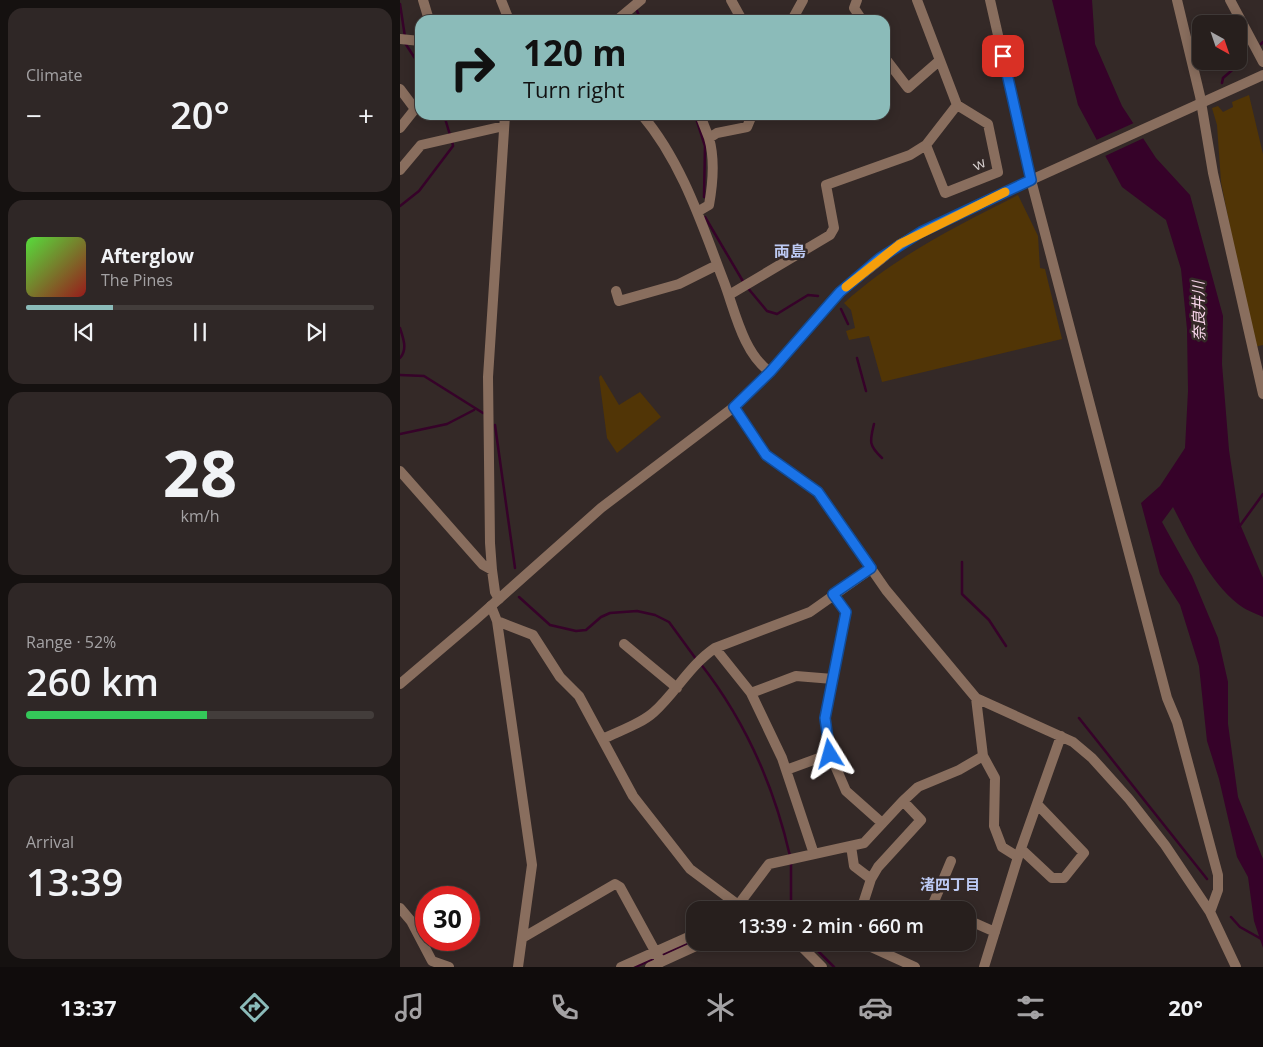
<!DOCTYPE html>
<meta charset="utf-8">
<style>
:root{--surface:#271f1d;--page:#2f2726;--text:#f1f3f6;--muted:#a4a2a4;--line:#433d3b;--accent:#8bbbb9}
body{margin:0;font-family:"Open Sans","Noto Sans JP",sans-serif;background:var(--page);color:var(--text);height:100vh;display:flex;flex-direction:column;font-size:19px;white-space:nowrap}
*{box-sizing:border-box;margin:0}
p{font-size:16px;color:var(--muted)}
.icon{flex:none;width:28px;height:28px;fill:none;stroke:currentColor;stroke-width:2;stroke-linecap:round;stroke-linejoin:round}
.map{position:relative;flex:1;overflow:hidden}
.sheet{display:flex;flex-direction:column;gap:8px;padding:8px;background:#151110;width:400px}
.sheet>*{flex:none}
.guide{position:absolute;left:15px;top:15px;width:475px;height:105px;border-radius:15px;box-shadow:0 2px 12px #0003,0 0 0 1px var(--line);background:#8bbbb9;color:#111;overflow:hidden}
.needle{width:32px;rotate:140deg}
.buttons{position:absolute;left:792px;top:15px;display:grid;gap:10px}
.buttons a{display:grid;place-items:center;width:55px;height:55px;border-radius:10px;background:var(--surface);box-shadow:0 2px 12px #0003,0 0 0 1px var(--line);font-size:25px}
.speed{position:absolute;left:15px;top:886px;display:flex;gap:10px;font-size:25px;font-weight:700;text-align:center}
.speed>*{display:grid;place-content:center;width:65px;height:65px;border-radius:50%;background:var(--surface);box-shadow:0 2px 12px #0003,0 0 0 1px var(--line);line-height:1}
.speed .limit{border:8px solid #d22;background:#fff;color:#111}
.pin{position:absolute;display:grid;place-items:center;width:42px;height:42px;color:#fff;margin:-21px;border-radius:10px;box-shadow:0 2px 8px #0006}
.me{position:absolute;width:55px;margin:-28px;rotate:352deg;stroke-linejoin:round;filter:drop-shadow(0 0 4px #0008)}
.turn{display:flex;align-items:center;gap:18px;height:105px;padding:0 25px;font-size:22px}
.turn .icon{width:65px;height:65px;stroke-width:2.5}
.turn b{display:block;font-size:35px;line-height:42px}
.big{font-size:38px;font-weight:600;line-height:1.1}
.sheet .widget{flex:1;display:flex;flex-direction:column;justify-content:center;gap:8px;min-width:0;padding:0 18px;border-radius:15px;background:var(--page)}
.sheet .dial{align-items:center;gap:0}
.dial b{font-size:65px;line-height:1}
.song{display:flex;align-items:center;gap:15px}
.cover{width:60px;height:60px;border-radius:8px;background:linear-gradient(135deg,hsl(110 70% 55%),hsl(0 70% 35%))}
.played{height:5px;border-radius:2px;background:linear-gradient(90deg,var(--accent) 25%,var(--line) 25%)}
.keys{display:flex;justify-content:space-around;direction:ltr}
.heat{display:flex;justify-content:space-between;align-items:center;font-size:28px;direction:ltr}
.charge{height:8px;border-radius:4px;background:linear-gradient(90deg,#34c759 52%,var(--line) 0)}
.trip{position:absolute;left:286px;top:901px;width:290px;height:50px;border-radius:15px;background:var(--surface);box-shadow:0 2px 12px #0003,0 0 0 1px var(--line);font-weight:600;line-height:50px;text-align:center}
.dock{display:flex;height:80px;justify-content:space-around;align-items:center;background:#100c0c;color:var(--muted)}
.dock .icon{width:35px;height:35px}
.dock .on{color:var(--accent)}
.dock b{font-size:22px;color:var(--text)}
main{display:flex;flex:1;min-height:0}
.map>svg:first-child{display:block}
.green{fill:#513506}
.water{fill:#360229}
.pier{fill:#342927}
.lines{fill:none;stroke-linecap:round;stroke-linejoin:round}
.stream{stroke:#360229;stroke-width:2.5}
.minor{stroke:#896e5e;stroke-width:10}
.tertiary{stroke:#896e5e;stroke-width:10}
.route-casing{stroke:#114b97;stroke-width:12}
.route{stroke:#1a73e8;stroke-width:9}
.slow{stroke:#f59e0b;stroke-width:9}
.labels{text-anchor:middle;stroke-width:5;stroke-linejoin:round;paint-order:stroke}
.street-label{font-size:14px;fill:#dcd5d4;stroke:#342927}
.water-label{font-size:15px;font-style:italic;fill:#fcd8ee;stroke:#342927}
.neighbourhood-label{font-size:15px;font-weight:bold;fill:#bdcaf4;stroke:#342927}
.quarter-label{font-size:16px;font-weight:bold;fill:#bdcaf4;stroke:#342927}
</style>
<main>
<section class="sheet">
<div class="widget"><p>Climate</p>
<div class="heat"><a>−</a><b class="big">20°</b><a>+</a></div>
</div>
<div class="widget">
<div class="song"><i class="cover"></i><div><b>Afterglow</b><p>The Pines</p></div></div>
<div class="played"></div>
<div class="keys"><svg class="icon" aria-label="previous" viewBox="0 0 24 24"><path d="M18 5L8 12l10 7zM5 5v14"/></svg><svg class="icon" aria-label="pause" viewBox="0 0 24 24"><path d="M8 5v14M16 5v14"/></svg><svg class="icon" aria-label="next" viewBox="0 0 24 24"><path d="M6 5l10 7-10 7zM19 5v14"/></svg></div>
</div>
<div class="widget dial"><b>28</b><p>km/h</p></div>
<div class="widget"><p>Range · 52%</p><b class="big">260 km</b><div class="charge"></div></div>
<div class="widget"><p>Arrival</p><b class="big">13:39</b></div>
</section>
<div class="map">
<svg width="863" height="967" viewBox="0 0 863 967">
<rect width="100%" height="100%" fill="#342927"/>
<path class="green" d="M849 95 863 154V345L854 347 821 182 817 125 812 108 818 106 823 112 833 107 832 102Z
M618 195 638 236 640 268 645 269 662 339 482 382 469 336 449 340 446 331 455 328 451 310 444 303C496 256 555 227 618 195Z
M201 375 219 405 240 392 261 417 217 453 207 438 199 377Z"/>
<path class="water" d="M652 0H692L695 44 722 106 756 158 790 195 823 316 822 364 829 450 840 524 863 578V617C855 613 845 610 838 604 809 581 790 540 773 507L762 522 792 576 818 638 828 682V724L838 797 863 859V948L854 921 848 877 837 857 819 779 807 741 799 666 780 605 760 574 741 503 760 486 785 448 788 391 787 329 781 269 766 220 722 187 678 105Z"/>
<path class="pier" d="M736 122 746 137 703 157 694 141Z"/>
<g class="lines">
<path class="stream" d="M0 4 5 37
M237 11 241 20
M5 43 20 66
M861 44 863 42
M822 83 823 78 845 59
M44 115 50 135
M295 115 305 146 304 197
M0 206 19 191 53 146 52 140
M305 217 344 283
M347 287 367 311 377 314 408 295 418 296
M441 309 448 324
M0 328C3 338 8 349 0 358
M457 358 466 391
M0 375 24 376 83 413
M474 424C470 441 468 445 482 458
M95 425 115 568
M0 434 47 424 74 410
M839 527 863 494
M562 562V594L589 620 606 646
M119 597 150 625 176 631 186 630 201 617 210 613 237 611 255 615 269 622 296 659
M300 663C344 719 374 786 390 856
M679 718 807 879
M391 861V910
M831 917 840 927 863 940
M409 942 434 967
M262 955 295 940
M235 967 255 958"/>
<path class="minor" d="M23 0 29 20
M101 0 109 20
M331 0 342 20
M457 0 454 8 462 20
M517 0 557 105
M590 0 631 180 767 698 777 722 818 875V890L810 912
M777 0 800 96 813 173 863 394
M830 0 863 62
M217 20 241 0
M392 20 403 0
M0 39 20 41
M485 58 508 88 539 61
M0 89 15 109 0 128
M242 115C282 162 302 225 324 282 335 311 343 353 370 372
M300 115 309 138
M526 145 545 193 598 172 588 124 557 105
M0 170 21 145 104 126
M297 212 309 205C313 183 315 159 309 138L317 133 347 127 352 115
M216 291 219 301 279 284 317 265
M329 295 430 235 434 228 426 185 510 155 526 145 557 105
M334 407 366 455 418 492 486 590 576 698 673 742 692 758 729 799 765 845 810 912 836 967
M0 471 83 565 92 570
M433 594 446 612 425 718 430 754 446 791 482 823
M99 599 95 592 92 570 90 543 88 377 105 115
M91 606 97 621 132 865 118 967
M97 621 133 635 160 677 179 696 233 796 290 869 345 910
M224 644 277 688
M315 648 351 693 382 758 414 854
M351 693 396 676 433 679
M203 739C219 731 241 724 254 712 276 692 290 665 315 648L410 612 471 569
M583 756 595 778 594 826 602 847 618 857
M386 770 430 754
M451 846 454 866 471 879
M621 849 652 878H664L684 853 637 804
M339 904 369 864 464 843 503 801
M0 908 11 921 32 961 49 967
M461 910 471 879 478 867 521 820 503 801 518 787 559 770 583 756 576 698
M546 910 533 904 551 861
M568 920 595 932
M124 937 215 884 220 887 261 962
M397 942 422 967
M467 942 471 947 515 967
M221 967 295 934
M250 967 305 942
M584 967 618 857 661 736"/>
<path class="tertiary" d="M0 684 74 621 201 508 334 407 370 372 440 292 500 244 521 232 631 180 863 75"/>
</g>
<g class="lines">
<g class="route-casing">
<path id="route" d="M430 754 425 718 446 612 433 594 471 568 418 492 366 455 334 407 370 372 440 292 480 258 521 232 631 180 603 56"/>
</g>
<use href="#route" class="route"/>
<path class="slow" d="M446 287 500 244 605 192"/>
</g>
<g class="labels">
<g class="street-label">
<text transform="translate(579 164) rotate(-26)" y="5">ｗ</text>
</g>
<g class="water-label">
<text transform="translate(799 311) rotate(-91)" y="5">奈良井川</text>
</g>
<g class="neighbourhood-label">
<text x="550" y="890">渚四丁目</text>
</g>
<g class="quarter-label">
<text x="390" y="257">両島</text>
</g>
</g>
</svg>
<div class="buttons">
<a><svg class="needle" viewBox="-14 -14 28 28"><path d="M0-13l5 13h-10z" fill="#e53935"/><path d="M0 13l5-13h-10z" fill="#a4a2a4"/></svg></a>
</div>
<div class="speed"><div class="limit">30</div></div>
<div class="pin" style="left:603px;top:56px;background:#d93025"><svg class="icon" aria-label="arrive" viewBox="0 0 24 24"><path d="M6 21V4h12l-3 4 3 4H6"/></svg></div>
<svg class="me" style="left:430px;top:754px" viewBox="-20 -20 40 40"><path d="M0-17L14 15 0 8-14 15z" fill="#1a73e8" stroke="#fff" stroke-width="4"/></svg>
<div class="trip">13:39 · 2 min · 660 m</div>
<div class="guide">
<div class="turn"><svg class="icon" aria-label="right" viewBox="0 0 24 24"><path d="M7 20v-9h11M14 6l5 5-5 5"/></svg><div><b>120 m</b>Turn right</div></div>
</div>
</div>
</main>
<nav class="dock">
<b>13:37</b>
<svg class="icon on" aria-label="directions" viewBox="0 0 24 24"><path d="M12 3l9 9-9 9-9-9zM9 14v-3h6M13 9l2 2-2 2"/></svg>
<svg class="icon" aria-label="music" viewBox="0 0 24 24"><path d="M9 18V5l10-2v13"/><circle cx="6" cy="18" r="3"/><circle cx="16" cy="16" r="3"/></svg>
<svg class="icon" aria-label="phone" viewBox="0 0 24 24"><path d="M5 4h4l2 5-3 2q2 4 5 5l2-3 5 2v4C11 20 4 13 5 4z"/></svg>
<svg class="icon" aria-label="climate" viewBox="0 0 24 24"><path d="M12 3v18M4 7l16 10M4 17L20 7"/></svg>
<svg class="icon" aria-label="car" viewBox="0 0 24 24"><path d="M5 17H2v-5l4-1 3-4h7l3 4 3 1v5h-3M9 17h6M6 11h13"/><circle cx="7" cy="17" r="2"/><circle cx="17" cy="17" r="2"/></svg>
<svg class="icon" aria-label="filters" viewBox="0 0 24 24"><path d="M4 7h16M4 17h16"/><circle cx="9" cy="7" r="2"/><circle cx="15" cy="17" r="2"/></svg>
<b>20°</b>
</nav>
